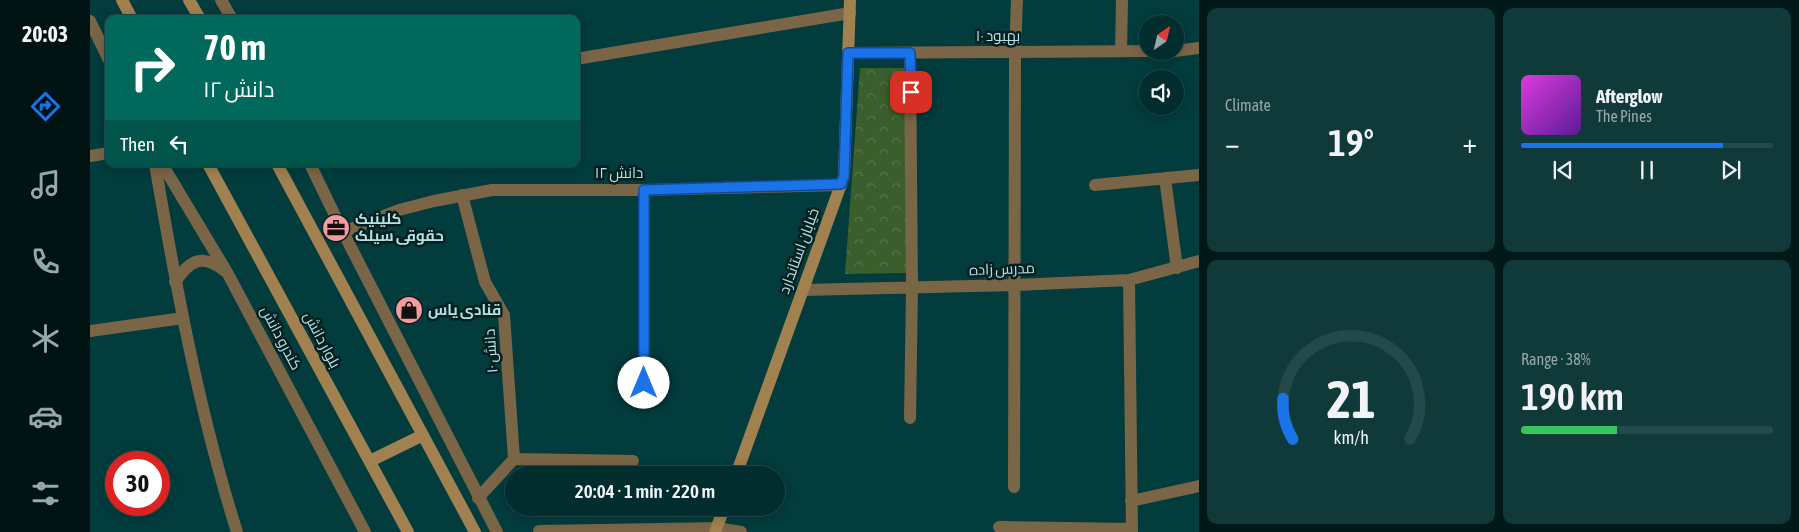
<!DOCTYPE html>
<meta charset="utf-8">
<style>
:root{--surface:#022d2e;--page:#10393a;--text:#f1f3f6;--muted:#96a8aa;--line:#23494a;--accent:#1a73e8}
body{margin:0;font-family:"Asap Condensed",Cairo,sans-serif;background:var(--page);color:var(--text);height:100vh;display:flex;flex-direction:column;font-size:19px;white-space:nowrap}
*{box-sizing:border-box;margin:0}
p{font-size:16px;color:var(--muted)}
.icon{flex:none;width:28px;height:28px;fill:none;stroke:currentColor;stroke-width:2;stroke-linecap:round;stroke-linejoin:round}
.map{position:relative;flex:1;overflow:hidden}
.side{display:flex;flex-direction:column;gap:8px;padding:8px;background:#011919;width:600px}
.side>*{flex:none}
.top-card{position:absolute;left:15px;top:15px;width:475px;height:152px;border-radius:10px;box-shadow:0 2px 12px #0003,0 0 0 1px var(--line);background:#00695c;color:#fff;overflow:hidden}
.needle{width:32px;rotate:34deg}
.controls{position:absolute;left:1049px;top:15px;display:grid;gap:10px}
.controls a{display:grid;place-items:center;width:45px;height:45px;border-radius:50%;background:var(--surface);box-shadow:0 2px 12px #0003,0 0 0 1px var(--line);font-size:25px}
.speed{position:absolute;left:15px;top:451px;display:flex;gap:10px;font-size:25px;font-weight:700;text-align:center}
.speed>*{display:grid;place-content:center;width:65px;height:65px;border-radius:50%;background:var(--surface);box-shadow:0 2px 12px #0003,0 0 0 1px var(--line);line-height:1}
.speed .limit{border:8px solid #d22;background:#fff;color:#111}
.pin{position:absolute;display:grid;place-items:center;width:42px;height:42px;color:#fff;margin:-21px;border-radius:10px;box-shadow:0 2px 8px #0006}
.me{position:absolute;width:55px;margin:-28px;rotate:0deg;stroke-linejoin:round;filter:drop-shadow(0 0 4px #0008)}
.turn{display:flex;align-items:center;gap:18px;height:105px;padding:0 15px;font-size:22px}
.turn .icon{width:65px;height:65px;stroke-width:2.5}
.turn b{display:block;font-size:35px;line-height:42px}
.then{display:flex;align-items:center;height:48px;padding:0 15px;background:#0003;gap:10px;font-size:19px}
.big{font-size:38px;font-weight:600;line-height:1.1}
.side .tile{flex:1;display:flex;flex-direction:column;justify-content:center;gap:8px;min-width:0;padding:0 18px;border-radius:10px;background:var(--page)}
.side .dial{align-items:center;gap:0}
.dial svg{height:130px;overflow:visible;fill:none;stroke:var(--line);stroke-width:7;stroke-linecap:round;text-anchor:middle}
.dial text{fill:var(--text);stroke:none}
.song{display:flex;align-items:center;gap:15px}
.cover{width:60px;height:60px;border-radius:8px;background:linear-gradient(135deg,hsl(300 70% 55%),hsl(270 70% 35%))}
.played{height:5px;border-radius:2px;background:linear-gradient(90deg,var(--accent) 80%,var(--line) 80%)}
.keys{display:flex;justify-content:space-around;direction:ltr}
.heat{display:flex;justify-content:space-between;align-items:center;font-size:28px;direction:ltr}
.charge{height:8px;border-radius:4px;background:linear-gradient(90deg,#34c759 38%,var(--line) 0)}
.side .tiles{flex:1;display:grid;gap:8px;grid-template-columns:repeat(2,1fr)}
.trip{position:absolute;left:415px;top:466px;width:280px;height:50px;border-radius:25px;background:var(--surface);box-shadow:0 2px 12px #0003,0 0 0 1px var(--line);font-weight:600;line-height:50px;text-align:center}
main{display:flex;flex:1;min-height:0}
.menu{display:flex;flex-direction:column;width:90px;justify-content:space-around;align-items:center;background:#011212;color:var(--muted)}
.menu .icon{width:35px;height:35px}
.menu .on{color:var(--accent)}
.menu b{font-size:22px;color:var(--text)}
.map>svg:first-child{display:block}
.park{fill:url(#park-crowns)}
.lines{fill:none;stroke-linecap:round;stroke-linejoin:round}
.street{stroke:#7a6547;stroke-width:12}
.secondary{stroke:#a1814f;stroke-width:12}
.route-casing{stroke:#114b97;stroke-width:12}
.route{stroke:#1a73e8;stroke-width:9}
.labels{text-anchor:middle;stroke-width:5;stroke-linejoin:round;paint-order:stroke}
.street-label{font-size:15px;fill:#b6e1e1;stroke:#022021}
.poi-label{font-size:15px;font-weight:bold;fill:#b6e1e1;stroke:#022021;text-anchor:start}
</style>
<main>
<nav class="menu">
<b>20:03</b>
<svg class="icon on" aria-label="directions" viewBox="0 0 24 24"><path d="M12 3l9 9-9 9-9-9zM9 14v-3h6M13 9l2 2-2 2"/></svg>
<svg class="icon" aria-label="music" viewBox="0 0 24 24"><path d="M9 18V5l10-2v13"/><circle cx="6" cy="18" r="3"/><circle cx="16" cy="16" r="3"/></svg>
<svg class="icon" aria-label="phone" viewBox="0 0 24 24"><path d="M5 4h4l2 5-3 2q2 4 5 5l2-3 5 2v4C11 20 4 13 5 4z"/></svg>
<svg class="icon" aria-label="climate" viewBox="0 0 24 24"><path d="M12 3v18M4 7l16 10M4 17L20 7"/></svg>
<svg class="icon" aria-label="car" viewBox="0 0 24 24"><path d="M5 17H2v-5l4-1 3-4h7l3 4 3 1v5h-3M9 17h6M6 11h13"/><circle cx="7" cy="17" r="2"/><circle cx="17" cy="17" r="2"/></svg>
<svg class="icon" aria-label="filters" viewBox="0 0 24 24"><path d="M4 7h16M4 17h16"/><circle cx="9" cy="7" r="2"/><circle cx="15" cy="17" r="2"/></svg>
</nav>
<div class="map">
<svg width="1109" height="532" viewBox="0 0 1109 532">
<defs>
<pattern id="park-crowns" width="20" height="18" patternUnits="userSpaceOnUse" patternTransform="scale(1.25)"><rect width="20" height="18" fill="#3b5f2c"/><path d="M2 6a3 3 0 1 1 6 0M12 15a3 3 0 1 1 6 0" fill="none" stroke="#55764a"/></pattern>
</defs>
<rect width="100%" height="100%" fill="#023c3d"/>
<path class="park" d="M770 68H817L816 273 755 274Z"/>
<g class="lines">
<path class="street" d="M131 0 142 19
M0 21 19 60
M1031 51 1032 0
M1085 51 1109 48
M758 53 1058 51
M486 59 760 13
M0 156 19 153
M65 164C86 287 109 412 147 532
M72 164 138 274 275 532
M220 164 253 232 407 532
M1075 178 1087 268
M1005 185 1109 175
M554 190V383
M372 195 395 282 414 315 424 459 388 498
M253 232 309 210 344 201 402 190H554L751 185
M1039 280 1042 532
M85 282C100 260 112 253 135 271
M713 290 925 285 1039 280 1109 261
M0 331 93 318
M820 418 822 288 820 53
M424 459 543 461
M924 487 925 53 927 0
M1041 501 1109 486
M909 527 1042 529
M449 531 627 528 651 532"/>
<path class="secondary" d="M32 0 42 19
M99 0 110 19
M118 164 318 532
M187 164 385 532
M280 461 333 435
M646 475 754 176 760 0
M625 532 634 508"/>
</g>
<g class="lines">
<g class="route-casing">
<path id="route" d="M554 383V190L751 184 754 176 758 53H820L821 92"/>
</g>
<use href="#route" class="route"/>
</g>
<defs>
<g id="office-disc" transform="scale(1.4375)"><circle r="9.5" fill="#f59b9e" stroke="#022021"/><path d="M-6-3h4V-5.5h4V-3h4V5H-6ZM-1-4.5V-3h2v-1.5ZM-6 0V1H6V0Z" fill="#111"/></g>
<g id="shop-disc" transform="scale(1.4375)"><circle r="9.5" fill="#f59b9e" stroke="#022021"/><path d="M-5-2.5h2.3a2.7 3.5 0 0 1 5.4 0H5L5.5 6h-11ZM-1.5-2.5h3a1.5 2.3 0 0 0-3 0Z" fill="#111"/></g>
</defs>
<g fill-rule="evenodd">
<use href="#office-disc" x="246" y="228"/>
<use href="#shop-disc" x="319" y="310"/>
</g>
<g class="labels">
<g class="street-label">
<text x="908" y="41">بهبود ۱۰</text>
<text x="529" y="178">دانش ۱۲</text>
<text transform="translate(709 251) rotate(-70)" y="5">خیابان استاندارد</text>
<text transform="translate(912 269) rotate(-2)" y="5">مدرس زاده</text>
<text transform="translate(191 338) rotate(62)" y="5">کندرو دانش</text>
<text transform="translate(232 340) rotate(62)" y="5">بلوار دانش</text>
<text transform="translate(401 351) rotate(-94)" y="5">دانش ۱۰</text>
</g>
<g class="poi-label">
<text x="265" y="224">کلینیک<tspan x="265" dy="17">حقوقی سیلک</tspan></text>
<text x="338" y="315">قنادی یاس</text>
</g>
</g>
</svg>
<div class="controls">
<a><svg class="needle" viewBox="-14 -14 28 28"><path d="M0-13l5 13h-10z" fill="#e53935"/><path d="M0 13l5-13h-10z" fill="#96a8aa"/></svg></a>
<a><svg class="icon" aria-label="sound" viewBox="0 0 24 24"><path d="M4 9h4l5-4v14l-5-4H4zM17 9q2 3 0 6"/></svg></a>
</div>
<div class="speed"><div class="limit">30</div></div>
<div class="pin" style="left:821px;top:92px;background:#d93025"><svg class="icon" aria-label="arrive" viewBox="0 0 24 24"><path d="M6 21V4h12l-3 4 3 4H6"/></svg></div>
<svg class="me" style="left:554px;top:383px" viewBox="-20 -20 40 40"><circle r="19" fill="#fff"/><path d="M0-13L10 11 0 6-10 11z" fill="#1a73e8"/></svg>
<div class="trip">20:04 · 1 min · 220 m</div>
<div class="top-card">
<div class="turn"><svg class="icon" aria-label="right" viewBox="0 0 24 24"><path d="M7 20v-9h11M14 6l5 5-5 5"/></svg><div><b>70 m</b>دانش ۱۲</div></div>
<div class="then">Then<svg class="icon" aria-label="left" viewBox="0 0 24 24"><path d="M17 20v-9H6M10 6l-5 5 5 5"/></svg></div>
</div>
</div>
<section class="side">
<div class="tiles">
<div class="tile"><p>Climate</p>
<div class="heat"><a>−</a><b class="big">19°</b><a>+</a></div>
</div>
<div class="tile">
<div class="song"><i class="cover"></i><div><b>Afterglow</b><p>The Pines</p></div></div>
<div class="played"></div>
<div class="keys"><svg class="icon" aria-label="previous" viewBox="0 0 24 24"><path d="M18 5L8 12l10 7zM5 5v14"/></svg><svg class="icon" aria-label="pause" viewBox="0 0 24 24"><path d="M8 5v14M16 5v14"/></svg><svg class="icon" aria-label="next" viewBox="0 0 24 24"><path d="M6 5l10 7-10 7zM19 5v14"/></svg></div>
</div>
<div class="tile dial"><svg viewBox="0 0 100 80">
<path d="M14 69A42 42 0 1 1 86 69"/>
<path d="M14 69A42 42 0 0 1 8 44" stroke="#1a73e8"/>
<text x="50" y="56" font-size="32" font-weight="700">21</text>
<text x="50" y="72" font-size="11">km/h</text>
</svg></div>
<div class="tile"><p>Range · 38%</p><b class="big">190 km</b><div class="charge"></div></div>
</div>
</section>
</main>
